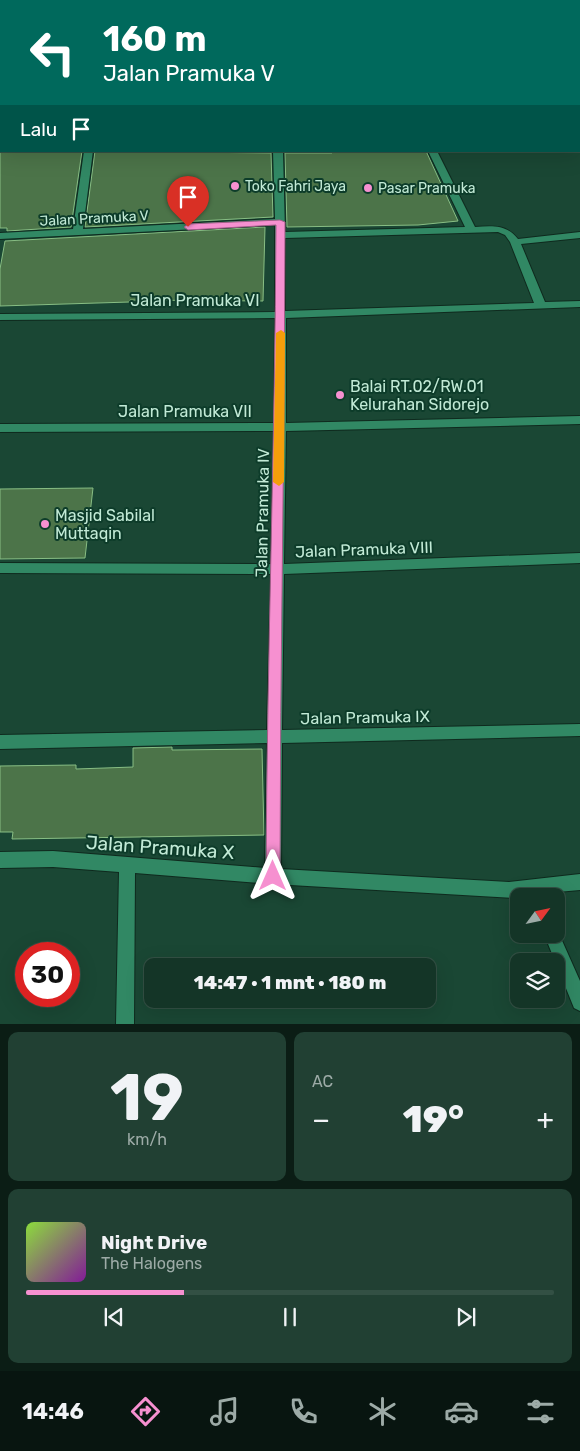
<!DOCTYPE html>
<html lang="id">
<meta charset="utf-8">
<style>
:root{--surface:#143527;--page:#214033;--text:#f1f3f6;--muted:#9daba7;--line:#335044;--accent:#f690d0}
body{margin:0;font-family:Rubik,sans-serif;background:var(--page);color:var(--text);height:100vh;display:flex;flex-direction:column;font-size:19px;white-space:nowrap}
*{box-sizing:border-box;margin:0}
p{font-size:16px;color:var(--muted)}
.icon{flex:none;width:28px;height:28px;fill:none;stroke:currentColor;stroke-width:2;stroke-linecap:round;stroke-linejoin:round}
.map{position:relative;height:1024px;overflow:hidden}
.side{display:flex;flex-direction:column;gap:8px;padding:8px;background:#0b1d15;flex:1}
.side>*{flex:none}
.hud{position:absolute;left:0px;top:0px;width:580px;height:152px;box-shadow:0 5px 20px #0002,0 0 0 1px var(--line);background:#00695c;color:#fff;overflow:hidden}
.needle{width:32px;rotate:57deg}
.tools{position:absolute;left:510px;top:888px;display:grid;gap:10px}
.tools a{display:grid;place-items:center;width:55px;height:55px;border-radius:10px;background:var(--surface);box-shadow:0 5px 20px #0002,0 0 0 1px var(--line);font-size:25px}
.speed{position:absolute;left:15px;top:942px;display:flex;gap:10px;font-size:25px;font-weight:700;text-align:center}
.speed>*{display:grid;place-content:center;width:65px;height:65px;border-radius:50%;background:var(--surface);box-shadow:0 5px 20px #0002,0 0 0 1px var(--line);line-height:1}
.speed .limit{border:8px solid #d22;background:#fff;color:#111}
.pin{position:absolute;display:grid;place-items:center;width:42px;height:42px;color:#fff;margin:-51px -21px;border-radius:50% 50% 50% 0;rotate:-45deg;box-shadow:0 0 5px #0007}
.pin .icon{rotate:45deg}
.me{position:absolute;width:55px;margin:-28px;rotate:0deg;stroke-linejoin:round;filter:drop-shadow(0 0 4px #0008)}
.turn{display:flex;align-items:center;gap:18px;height:105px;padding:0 20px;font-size:22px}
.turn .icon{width:65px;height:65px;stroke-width:2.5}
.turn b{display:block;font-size:35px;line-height:42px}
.then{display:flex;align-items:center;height:48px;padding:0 20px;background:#0003;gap:10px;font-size:19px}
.big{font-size:38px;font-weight:800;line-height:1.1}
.side .widget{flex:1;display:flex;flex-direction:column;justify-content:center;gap:8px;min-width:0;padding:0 18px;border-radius:10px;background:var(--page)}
.side .dial{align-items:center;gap:0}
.dial b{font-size:65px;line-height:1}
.song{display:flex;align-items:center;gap:15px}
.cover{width:60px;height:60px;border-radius:8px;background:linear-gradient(135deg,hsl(90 70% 55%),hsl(290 70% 35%))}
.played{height:5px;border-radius:2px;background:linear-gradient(90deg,var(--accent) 30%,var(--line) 30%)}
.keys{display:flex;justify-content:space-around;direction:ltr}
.heat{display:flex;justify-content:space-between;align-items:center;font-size:28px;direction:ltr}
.side .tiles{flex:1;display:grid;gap:8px;grid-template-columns:1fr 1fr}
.widget:last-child{grid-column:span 2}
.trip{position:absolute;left:144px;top:958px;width:292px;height:50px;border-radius:10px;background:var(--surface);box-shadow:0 5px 20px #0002,0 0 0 1px var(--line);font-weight:800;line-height:50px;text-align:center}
.menu{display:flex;height:80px;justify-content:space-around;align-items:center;background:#081510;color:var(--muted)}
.menu .icon{width:35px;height:35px}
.menu .active{color:var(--accent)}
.menu b{font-size:22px;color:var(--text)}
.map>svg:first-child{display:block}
.building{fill:#4c7449;stroke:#88be84}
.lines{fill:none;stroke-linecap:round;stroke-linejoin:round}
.minor-casing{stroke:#0f2a1e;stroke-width:2}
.major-casing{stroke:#0f2a1e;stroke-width:2}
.minor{fill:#318864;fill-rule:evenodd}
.major{fill:#15afbd;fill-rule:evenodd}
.route{fill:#f690d0;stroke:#a05e87}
.slow{fill:#f59e0b}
.poi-dot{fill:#f690d0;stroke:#0d3c2a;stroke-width:2}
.labels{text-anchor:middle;stroke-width:4;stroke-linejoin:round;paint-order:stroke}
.far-poi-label{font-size:14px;fill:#c2ead6;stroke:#0d3c2a;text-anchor:start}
.far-street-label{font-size:14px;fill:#c2ead6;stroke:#0d3c2a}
.street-label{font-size:16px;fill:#c2ead6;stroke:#0d3c2a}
.poi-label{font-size:16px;fill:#c2ead6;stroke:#0d3c2a;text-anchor:start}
.near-street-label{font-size:19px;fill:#c2ead6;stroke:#0d3c2a}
</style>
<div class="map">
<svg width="580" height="1024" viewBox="0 0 580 1024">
<rect width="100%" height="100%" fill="#1a4734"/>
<path class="building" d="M0 151H82L71 227 7 231V228H0Z
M95 151 271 153 273 217 85 227Z
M332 151H426L458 221 418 225 287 227 285 153H332Z
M265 227 263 301 130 300V302L0 306V269L5 241Z
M93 488 85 558 0 559V489Z
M172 747V750L262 749 264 835 12 839 13 832H0V766L76 765V769L133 767V748Z"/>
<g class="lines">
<g class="minor-casing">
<path id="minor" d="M203 0H211V1H203Z
M557 0H565V1H557Z
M579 26H580V32H579Z
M579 77H580V85L579 84Z
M579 103H580V109H579Z
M84 151H93L83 229 275 219 273 151H283L285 232 465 227 428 151H437L475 227C492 226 506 224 518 239L580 232V238L521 244 545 302 580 301V307L286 318V423L580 416V424L286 431 284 564 580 553V563L284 574 282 730 580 724V736L282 743 281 869 509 882 580 874V890L535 894 536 896H519V900L514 898 273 884 135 873 134 1024H116L119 872 53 867 0 868V852L53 851 265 868 267 743 0 749V735L267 730 271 574 0 573V563L271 564 274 431 0 432V424L274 423 275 318 0 320V314L275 312V225L0 239V233L73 229ZM498 232 505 235 510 242 534 303 285 311V238Z
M556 927 580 981V1011L574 1008 544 934H556Z"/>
</g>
<g class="major-casing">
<path id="major" d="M579 40H580V44H579Z
M0 52H1V56H0Z"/>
</g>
<use href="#minor" class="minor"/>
<use href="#major" class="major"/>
</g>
<path class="route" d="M280 220 285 222C285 440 280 658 280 876L278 881 273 883 268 881 266 876C267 659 275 442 276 225L188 230 184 227 188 224Z"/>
<path class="slow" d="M281 330 285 333 284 482 279 486 273 482 276 333Z"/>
<g class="poi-dot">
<circle cx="235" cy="186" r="5"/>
<circle cx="368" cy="188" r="5"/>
<circle cx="340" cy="395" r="5"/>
<circle cx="45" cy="524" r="5"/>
</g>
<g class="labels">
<g class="far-poi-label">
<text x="245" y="191">Toko Fahri Jaya</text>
<text x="378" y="193">Pasar Pramuka</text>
</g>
<g class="far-street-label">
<text transform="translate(94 218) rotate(-3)" y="5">Jalan Pramuka V</text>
</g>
<g class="street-label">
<text x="195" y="306">Jalan Pramuka VI</text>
<text x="185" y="417">Jalan Pramuka VII</text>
<text transform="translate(262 513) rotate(-89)" y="6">Jalan Pramuka IV</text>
<text transform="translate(364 549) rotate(-2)" y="6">Jalan Pramuka VIII</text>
<text transform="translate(365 717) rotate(-1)" y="6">Jalan Pramuka IX</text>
</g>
<g class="poi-label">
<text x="350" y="392">Balai RT.02/RW.01<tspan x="350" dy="18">Kelurahan Sidorejo</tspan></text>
<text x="55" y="521">Masjid Sabilal<tspan x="55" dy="18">Muttaqin</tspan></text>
</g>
<g class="near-street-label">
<text transform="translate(160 847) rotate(4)" y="7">Jalan Pramuka X</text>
</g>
</g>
</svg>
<div class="tools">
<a><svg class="needle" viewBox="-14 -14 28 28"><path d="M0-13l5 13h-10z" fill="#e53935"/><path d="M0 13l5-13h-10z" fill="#9daba7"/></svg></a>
<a><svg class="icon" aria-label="layers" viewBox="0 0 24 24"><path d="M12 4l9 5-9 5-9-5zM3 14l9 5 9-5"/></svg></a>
</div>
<div class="speed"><div class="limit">30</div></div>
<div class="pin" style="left:188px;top:227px;background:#d93025"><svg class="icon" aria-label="arrive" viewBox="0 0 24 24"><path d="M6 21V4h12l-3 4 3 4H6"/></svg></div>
<svg class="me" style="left:273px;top:876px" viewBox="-20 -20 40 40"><path d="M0-17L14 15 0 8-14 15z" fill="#f690d0" stroke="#fff" stroke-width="4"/></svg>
<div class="trip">14:47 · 1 mnt · 180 m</div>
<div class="hud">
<div class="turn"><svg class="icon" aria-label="left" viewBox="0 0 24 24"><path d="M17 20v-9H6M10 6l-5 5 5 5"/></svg><div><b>160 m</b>Jalan Pramuka V</div></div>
<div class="then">Lalu<svg class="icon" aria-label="arrive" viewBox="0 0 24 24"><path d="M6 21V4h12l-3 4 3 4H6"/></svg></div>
</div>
</div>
<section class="side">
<div class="tiles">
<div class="widget dial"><b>19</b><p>km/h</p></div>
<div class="widget"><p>AC</p>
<div class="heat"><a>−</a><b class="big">19°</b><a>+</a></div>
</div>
<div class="widget">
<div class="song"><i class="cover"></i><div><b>Night Drive</b><p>The Halogens</p></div></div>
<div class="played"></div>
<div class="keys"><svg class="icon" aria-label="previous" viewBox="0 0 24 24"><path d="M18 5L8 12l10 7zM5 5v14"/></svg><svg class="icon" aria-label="pause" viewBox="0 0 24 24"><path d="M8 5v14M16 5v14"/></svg><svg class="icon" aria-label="next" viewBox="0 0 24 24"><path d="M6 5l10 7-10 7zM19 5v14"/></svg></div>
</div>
</div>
</section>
<nav class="menu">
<b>14:46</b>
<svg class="icon active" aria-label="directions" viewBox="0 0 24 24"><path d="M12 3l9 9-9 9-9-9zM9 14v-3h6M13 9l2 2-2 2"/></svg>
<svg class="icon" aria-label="music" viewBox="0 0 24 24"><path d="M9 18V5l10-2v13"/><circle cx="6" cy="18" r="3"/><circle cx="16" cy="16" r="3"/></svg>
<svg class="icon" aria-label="phone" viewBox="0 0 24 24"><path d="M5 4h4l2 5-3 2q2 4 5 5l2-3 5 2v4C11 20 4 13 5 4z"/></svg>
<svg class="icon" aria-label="climate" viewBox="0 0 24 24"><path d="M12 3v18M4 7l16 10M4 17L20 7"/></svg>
<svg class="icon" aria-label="car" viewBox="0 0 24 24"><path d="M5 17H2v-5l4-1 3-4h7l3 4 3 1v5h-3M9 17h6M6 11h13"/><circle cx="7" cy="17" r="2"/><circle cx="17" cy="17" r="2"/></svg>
<svg class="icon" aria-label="filters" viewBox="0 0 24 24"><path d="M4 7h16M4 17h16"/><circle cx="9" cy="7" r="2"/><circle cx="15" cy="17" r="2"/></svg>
</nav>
